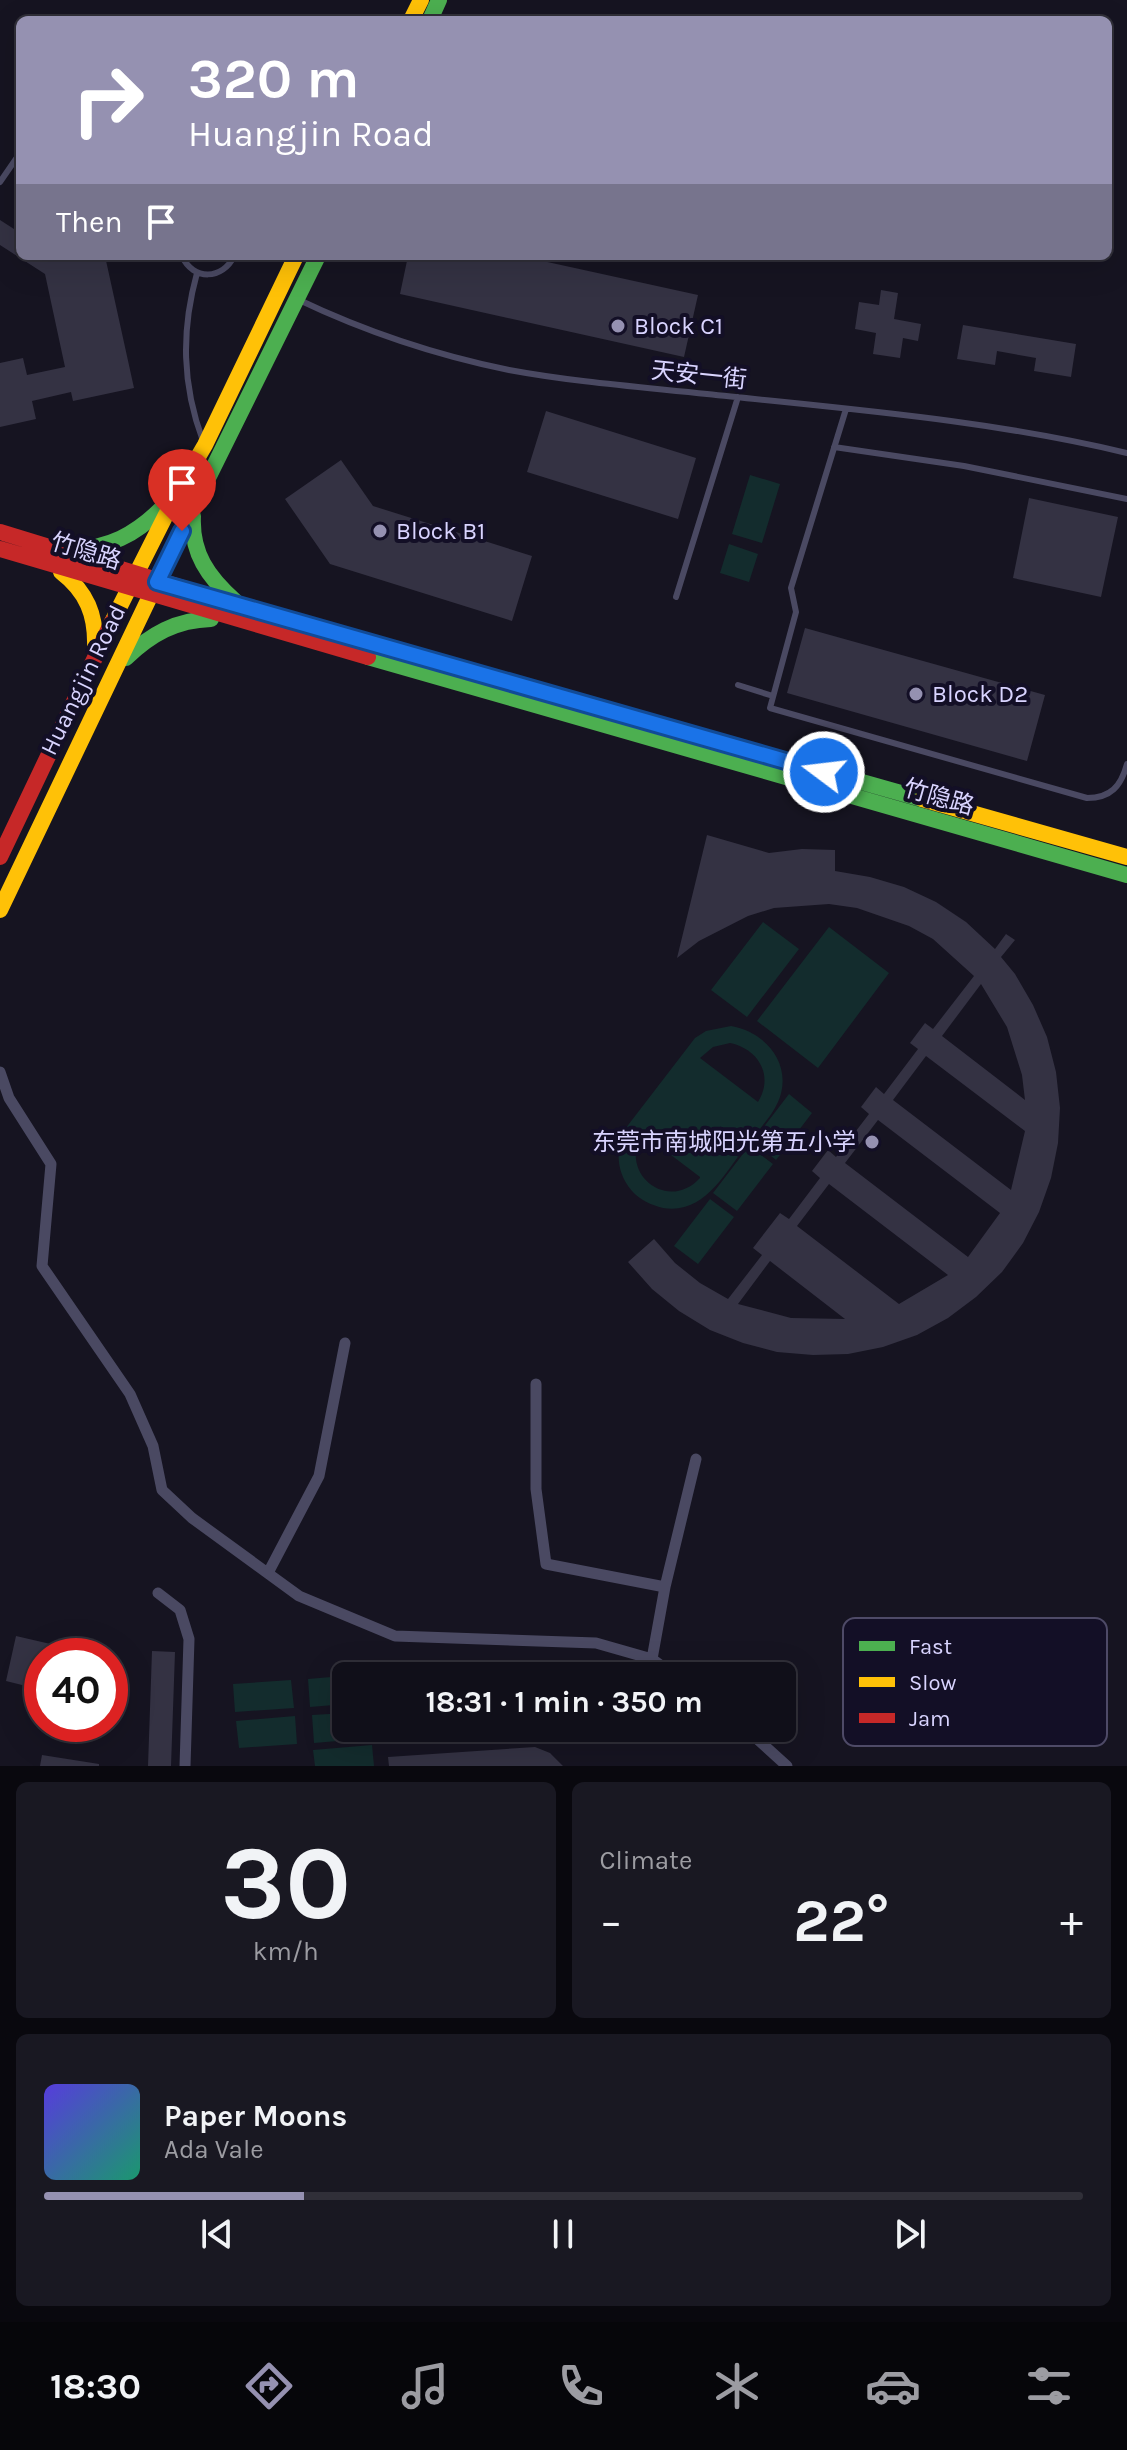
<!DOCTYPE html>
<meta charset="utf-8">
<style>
:root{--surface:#100f19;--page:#191822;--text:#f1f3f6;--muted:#9c9ca2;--line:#302f38;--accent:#9591b1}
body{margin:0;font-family:Karla,"Noto Sans SC",sans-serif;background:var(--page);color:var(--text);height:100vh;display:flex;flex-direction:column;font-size:30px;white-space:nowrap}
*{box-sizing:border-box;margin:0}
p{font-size:26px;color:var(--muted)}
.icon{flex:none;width:44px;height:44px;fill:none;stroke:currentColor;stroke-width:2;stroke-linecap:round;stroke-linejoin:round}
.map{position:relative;height:1766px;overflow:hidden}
.drawer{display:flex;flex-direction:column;gap:16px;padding:16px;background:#09080e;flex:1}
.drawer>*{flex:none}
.hud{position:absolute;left:16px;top:16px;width:1096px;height:244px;border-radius:12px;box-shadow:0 8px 32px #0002,0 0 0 2px var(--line);background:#9591b1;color:#fff;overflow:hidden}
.speed{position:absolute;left:24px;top:1638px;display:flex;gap:16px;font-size:40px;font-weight:700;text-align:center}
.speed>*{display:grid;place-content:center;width:104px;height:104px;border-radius:50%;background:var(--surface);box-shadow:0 8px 32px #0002,0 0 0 2px var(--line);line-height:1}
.speed .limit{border:12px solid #d22;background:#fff;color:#111}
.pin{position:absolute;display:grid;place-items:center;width:68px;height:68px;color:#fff;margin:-82px -34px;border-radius:50% 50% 50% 0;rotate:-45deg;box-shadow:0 0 8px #0007}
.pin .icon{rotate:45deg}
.me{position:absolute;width:88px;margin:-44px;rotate:285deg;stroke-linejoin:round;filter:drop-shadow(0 0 6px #0008)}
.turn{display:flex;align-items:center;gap:28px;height:168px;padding:0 40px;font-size:36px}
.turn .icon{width:104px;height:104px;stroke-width:2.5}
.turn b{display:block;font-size:56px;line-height:68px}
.then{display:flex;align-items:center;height:76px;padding:0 40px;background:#0003;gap:16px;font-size:30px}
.big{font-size:60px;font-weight:700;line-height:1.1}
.drawer .card{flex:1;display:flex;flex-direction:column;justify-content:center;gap:12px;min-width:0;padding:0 28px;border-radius:12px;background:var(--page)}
.drawer .dial{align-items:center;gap:0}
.dial b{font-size:104px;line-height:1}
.song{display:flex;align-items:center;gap:24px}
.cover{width:96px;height:96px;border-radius:12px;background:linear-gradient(135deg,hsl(250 70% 55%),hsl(160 70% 35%))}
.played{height:8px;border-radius:4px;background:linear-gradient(90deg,var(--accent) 25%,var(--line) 25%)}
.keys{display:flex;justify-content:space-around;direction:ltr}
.heat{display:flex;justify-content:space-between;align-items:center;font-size:44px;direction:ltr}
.drawer .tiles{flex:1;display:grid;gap:16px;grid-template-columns:1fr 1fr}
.card:last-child{grid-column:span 2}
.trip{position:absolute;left:332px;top:1662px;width:464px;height:80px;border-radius:12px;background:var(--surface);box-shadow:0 8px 32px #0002,0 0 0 2px var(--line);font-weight:700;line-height:80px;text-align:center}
.tabs{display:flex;height:128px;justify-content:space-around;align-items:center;background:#06060a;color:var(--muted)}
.tabs .icon{width:56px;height:56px}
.tabs .selected{color:var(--accent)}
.tabs b{font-size:36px;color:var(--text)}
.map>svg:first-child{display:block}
.garden{fill:#132c2d;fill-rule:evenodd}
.building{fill:#343243;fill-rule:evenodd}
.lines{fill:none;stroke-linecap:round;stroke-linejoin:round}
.lane{stroke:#4a4962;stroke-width:6}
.street{stroke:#4a4962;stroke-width:11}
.fast{stroke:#4caf50;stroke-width:16}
.slow{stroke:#ffc107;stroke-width:16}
.jam{stroke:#c62828;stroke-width:16}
.route-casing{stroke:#114b97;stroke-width:20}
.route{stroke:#1a73e8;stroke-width:14}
.poi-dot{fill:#9591b1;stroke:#130f26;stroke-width:3}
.labels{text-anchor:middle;stroke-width:8;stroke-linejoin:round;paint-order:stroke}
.poi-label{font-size:24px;fill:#d9d4ff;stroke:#130f26;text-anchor:start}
.street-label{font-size:24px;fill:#d9d4ff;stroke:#130f26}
.key{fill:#130f26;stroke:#4e4a67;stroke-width:2}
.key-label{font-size:22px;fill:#d9d4ff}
</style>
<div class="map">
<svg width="1127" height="1766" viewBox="0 0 1127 1766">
<rect width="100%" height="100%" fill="#161421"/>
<path class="garden" d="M750 475 780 484 762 543 732 534Z
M729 544 758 554 749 582 720 573Z
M763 922 799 949 747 1017 711 990Z
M829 927 889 973 818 1068 757 1021Z
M731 1026C766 1032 794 1065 778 1102 771 1118 756 1132 746 1146 725 1173 704 1215 663 1208 651 1205 640 1200 632 1191 617 1174 616 1154 622 1133L695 1038 706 1031ZM730 1043C759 1049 774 1076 758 1102L700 1058 713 1047ZM642 1133 700 1177V1178C668 1213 618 1174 642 1133Z
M789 1094 812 1113 776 1160 753 1141Z
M749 1146 773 1164 737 1211 713 1193Z
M710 1199 734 1217 698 1264 674 1246Z
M366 1674 346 1676V1704L310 1707 308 1679Z
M291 1680 294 1708 235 1712 233 1684Z
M346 1713V1728H372L373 1738 314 1743 312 1715Z
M295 1716 297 1744 239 1748 236 1721Z
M372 1745 374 1766H315L313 1750Z"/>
<path class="building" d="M0 220 14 229 20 220V256H105L134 388 73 401 71 392 32 401 36 419 0 427V363L23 358 27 375 65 367 45 274 0 245Z
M408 256H520L698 295 684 357 400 294Z
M881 290 898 293 894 319 921 324 918 341 903 338 900 358 873 354 876 333 855 329 859 302 879 305Z
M963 325 1076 344 1071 377 1034 371 1036 358 997 351 995 365 957 359Z
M546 411 696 458 678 519 527 472Z
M341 460 373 506 532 556 512 621 330 564 285 499Z
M1029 498 1118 517 1101 597 1013 578Z
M805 628 1045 695 1027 761 787 693Z
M707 835 769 853 802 849 835 850V871L870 877 904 887 936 902 966 922 995 949 1006 934 1015 940 1001 957 1015 974 1033 1005 1047 1037 1056 1072 1060 1108 1058 1143 1051 1178 1039 1212 1023 1243 1002 1272 976 1297 948 1318 917 1335 883 1347 848 1354 813 1355 777 1352 743 1343 710 1330 679 1311 652 1289 628 1262 654 1239 675 1263 700 1283 728 1299 762 1255 753 1248 780 1213 789 1219 820 1178 812 1171 828 1150 836 1157 869 1114 861 1107 876 1087 884 1094 918 1049 910 1043 925 1023 933 1029 974 976 933 939 909 926 857 908 829 904 774 908 748 916 699 941 677 958ZM981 984 1007 1027 1022 1075 1025 1100 942 1036ZM926 1056 1025 1131 1011 1190 893 1100ZM878 1120 1000 1213 968 1257 845 1163ZM829 1184 948 1275 899 1304 797 1226ZM770 1261 845 1319 791 1318 738 1304Z
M16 1636 98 1655V1656H42V1690L6 1681Z
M152 1651 175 1652 171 1766H148Z
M519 1666 520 1676H407V1674Z
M535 1747 550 1753 563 1766H389L388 1757Z
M42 1755 99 1764V1766H40Z"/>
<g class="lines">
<path class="lane" d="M0 182 20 153
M182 256C193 281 223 280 234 256
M197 273C181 331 182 385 203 441
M297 299C364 331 435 355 509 370 574 382 641 387 707 394 848 409 990 420 1127 453
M846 409 791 588 796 612 770 708 1087 798C1111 798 1121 786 1127 764
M834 447 964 466 1127 499
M676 597 738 397
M738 685 773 696"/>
<path class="street" d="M0 1072 9 1098 51 1164 42 1266 130 1394 153 1446 162 1490 192 1518 299 1596 395 1636 596 1643 652 1659 675 1676
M536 1384V1489L546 1564 665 1587
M268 1573 319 1476 345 1343
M158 1593 180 1610 189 1639 185 1766
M652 1659 665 1587 696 1459
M745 1728 787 1766"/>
<path class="fast" d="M430 20 439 0
M193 516C191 553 208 577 235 601
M71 550C109 548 135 535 162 508
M166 563 318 256
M248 608 922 799
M368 657 1127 875
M126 658C151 634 176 620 211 619"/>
<path class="slow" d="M411 20 421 0
M61 572C87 592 96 615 95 647
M112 622 177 493 205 445 296 256
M922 799 1127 857
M0 910 166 563"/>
<path class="jam" d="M0 532 248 608
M0 549 368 657
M0 857 112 622"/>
</g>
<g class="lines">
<g class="route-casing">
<path id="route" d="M182 531 157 582 824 772"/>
</g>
<use href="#route" class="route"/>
</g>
<g class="poi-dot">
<circle cx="618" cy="326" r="8"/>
<circle cx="380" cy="531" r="8"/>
<circle cx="916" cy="694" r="8"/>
<circle cx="872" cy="1142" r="8"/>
</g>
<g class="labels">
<g class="poi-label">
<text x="634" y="334">Block C1</text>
<text x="396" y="539">Block B1</text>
<text x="932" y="702">Block D2</text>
<text x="856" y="1150" text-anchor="end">东莞市南城阳光第五小学</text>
</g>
<g class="street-label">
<text transform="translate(699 375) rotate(6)" y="8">天安一街</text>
<text transform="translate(86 551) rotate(17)" y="8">竹隐路</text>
<text transform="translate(83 680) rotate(-64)" y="8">Huangjin Road</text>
<text transform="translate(939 797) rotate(16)" y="8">竹隐路</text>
</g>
</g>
<rect x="843" y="1618" width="264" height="128" rx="12" class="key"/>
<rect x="859" y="1641" width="36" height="10" fill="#4caf50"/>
<rect x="859" y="1677" width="36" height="10" fill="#ffc107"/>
<rect x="859" y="1713" width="36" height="10" fill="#c62828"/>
<g class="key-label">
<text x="909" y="1654">Fast</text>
<text x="909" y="1690">Slow</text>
<text x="909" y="1726">Jam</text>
</g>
</svg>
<div class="speed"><div class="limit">40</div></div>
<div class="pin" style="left:182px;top:531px;background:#d93025"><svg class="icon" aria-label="arrive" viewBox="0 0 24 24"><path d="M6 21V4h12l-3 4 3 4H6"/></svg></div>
<svg class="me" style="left:824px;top:772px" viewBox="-20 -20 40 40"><circle r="17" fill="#1a73e8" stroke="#fff" stroke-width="3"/><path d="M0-11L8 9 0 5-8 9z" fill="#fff"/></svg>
<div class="trip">18:31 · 1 min · 350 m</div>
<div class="hud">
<div class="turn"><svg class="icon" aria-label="right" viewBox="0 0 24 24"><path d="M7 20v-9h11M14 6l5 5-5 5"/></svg><div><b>320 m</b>Huangjin Road</div></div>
<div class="then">Then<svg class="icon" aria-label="arrive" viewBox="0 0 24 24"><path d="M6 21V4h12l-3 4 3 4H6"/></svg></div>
</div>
</div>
<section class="drawer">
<div class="tiles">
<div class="card dial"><b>30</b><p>km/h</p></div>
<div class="card"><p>Climate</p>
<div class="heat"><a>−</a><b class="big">22°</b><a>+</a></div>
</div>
<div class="card">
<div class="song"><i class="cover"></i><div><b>Paper Moons</b><p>Ada Vale</p></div></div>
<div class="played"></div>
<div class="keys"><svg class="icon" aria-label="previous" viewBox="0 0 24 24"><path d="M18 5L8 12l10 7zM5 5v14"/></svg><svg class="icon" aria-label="pause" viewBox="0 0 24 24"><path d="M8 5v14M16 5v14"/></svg><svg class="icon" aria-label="next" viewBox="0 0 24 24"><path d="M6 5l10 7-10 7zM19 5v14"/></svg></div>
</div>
</div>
</section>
<nav class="tabs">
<b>18:30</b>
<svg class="icon selected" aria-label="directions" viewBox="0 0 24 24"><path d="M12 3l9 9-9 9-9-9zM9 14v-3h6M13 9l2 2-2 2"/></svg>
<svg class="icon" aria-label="music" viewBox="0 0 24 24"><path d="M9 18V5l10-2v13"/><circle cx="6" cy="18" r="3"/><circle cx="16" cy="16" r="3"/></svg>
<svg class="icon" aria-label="phone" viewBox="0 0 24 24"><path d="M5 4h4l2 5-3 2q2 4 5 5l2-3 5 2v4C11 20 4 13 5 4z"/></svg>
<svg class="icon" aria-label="climate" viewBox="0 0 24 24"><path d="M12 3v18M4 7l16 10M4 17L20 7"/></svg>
<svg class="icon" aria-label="car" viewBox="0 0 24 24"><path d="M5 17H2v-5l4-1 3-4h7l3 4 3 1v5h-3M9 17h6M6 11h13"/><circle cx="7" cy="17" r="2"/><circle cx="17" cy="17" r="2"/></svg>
<svg class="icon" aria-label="filters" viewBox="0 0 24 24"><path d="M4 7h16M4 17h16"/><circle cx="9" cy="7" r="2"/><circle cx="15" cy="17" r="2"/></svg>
</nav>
